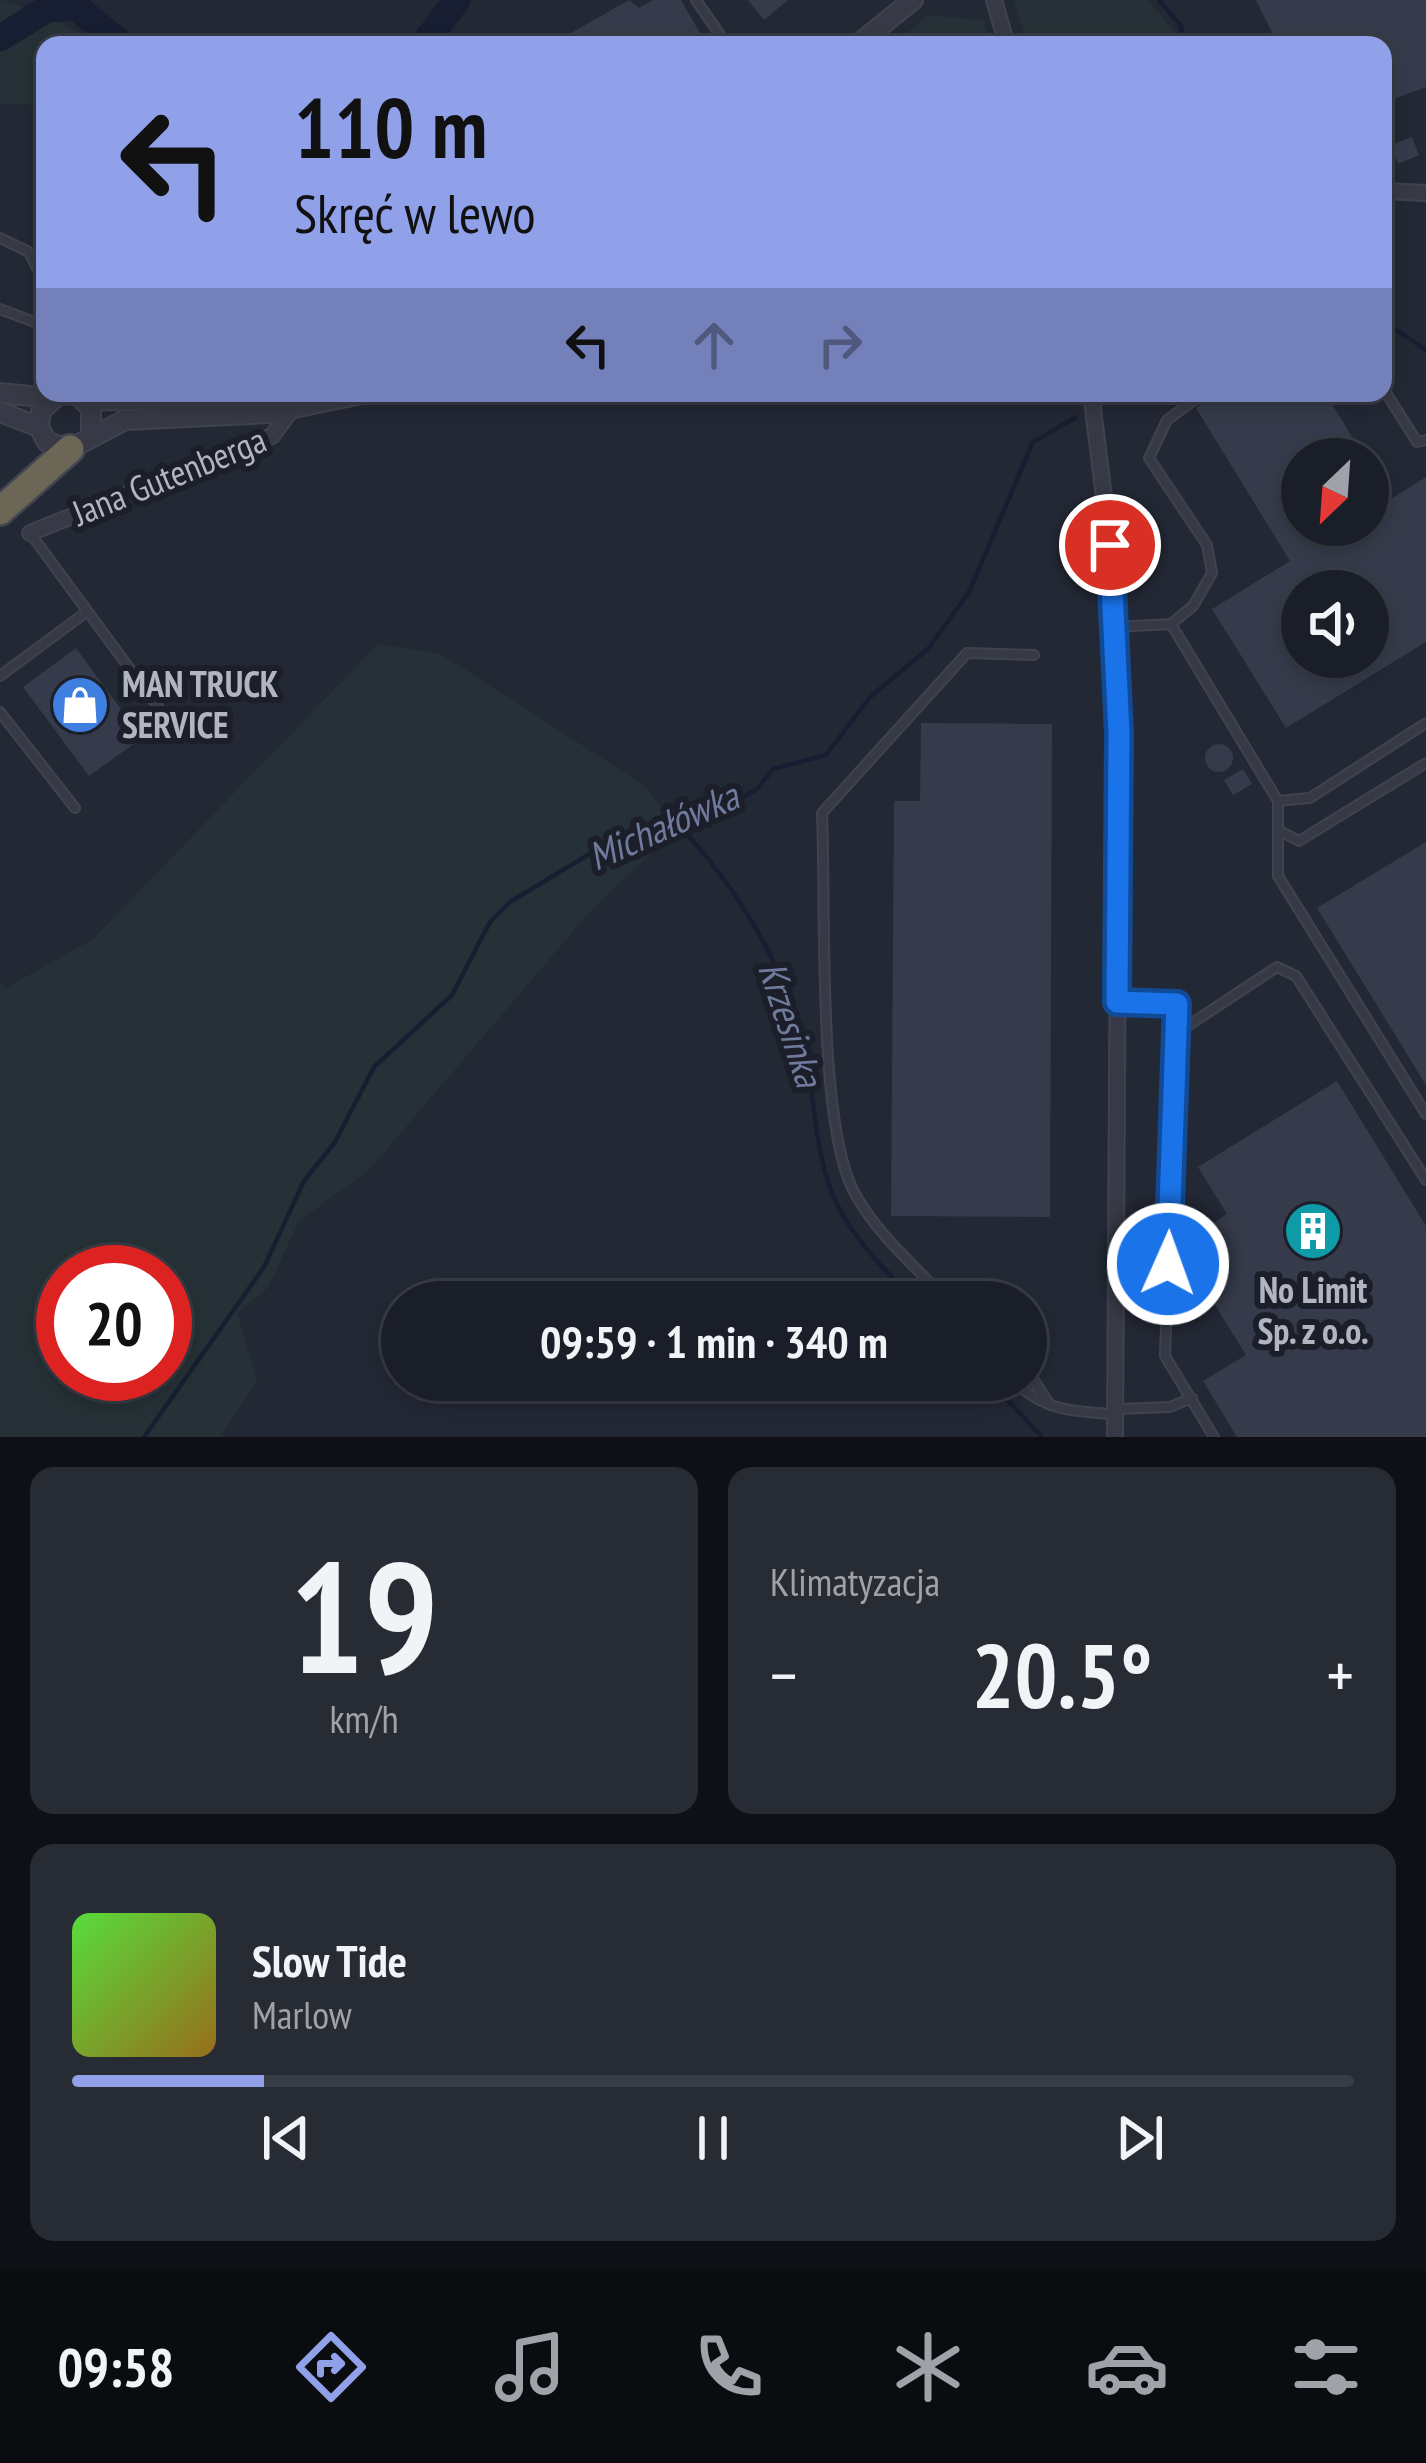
<!DOCTYPE html>
<html lang="pl">
<meta charset="utf-8">
<style>
:root{--surface:#1a1e28;--page:#272b34;--text:#f1f3f6;--muted:#9fa2a8;--line:#383c45;--accent:#90a1e9}
body{margin:0;font-family:"PT Sans Narrow",sans-serif;background:var(--page);color:var(--text);height:100vh;display:flex;flex-direction:column;font-size:45px;white-space:nowrap}
*{box-sizing:border-box;margin:0}
p{font-size:39px;color:var(--muted)}
.icon{flex:none;width:66px;height:66px;fill:none;stroke:currentColor;stroke-width:2;stroke-linecap:round;stroke-linejoin:round}
.map{position:relative;height:1437px;overflow:hidden}
.side{display:flex;flex-direction:column;gap:30px;padding:30px;background:#0e1016;flex:1}
.side>*{flex:none}
.guide{position:absolute;left:36px;top:36px;width:1356px;height:366px;border-radius:24px;box-shadow:0 6px 18px #0003,0 0 0 3px var(--line);background:#90a1e9;color:#111;overflow:hidden}
.needle{width:78px;rotate:205deg}
.tools{position:absolute;left:1281px;top:438px;display:grid;gap:24px}
.tools a{display:grid;place-items:center;width:108px;height:108px;border-radius:50%;background:var(--surface);box-shadow:0 6px 18px #0003,0 0 0 3px var(--line);font-size:60px}
.speed{position:absolute;left:36px;top:1245px;display:flex;gap:24px;font-size:60px;font-weight:700;text-align:center}
.speed>*{display:grid;place-content:center;width:156px;height:156px;border-radius:50%;background:var(--surface);box-shadow:0 6px 18px #0003,0 0 0 3px var(--line);line-height:1}
.speed .limit{border:18px solid #d22;background:#fff;color:#111}
.pin{position:absolute;display:grid;place-items:center;width:102px;height:102px;color:#fff;margin:-51px;border:6px solid #fff;border-radius:50%;box-shadow:0 3px 12px #0007}
.me{position:absolute;width:132px;margin:-66px;rotate:2deg;stroke-linejoin:round;filter:drop-shadow(0 0 9px #0008)}
.turn{display:flex;align-items:center;gap:42px;height:252px;padding:0 60px;font-size:54px}
.turn .icon{width:156px;height:156px;stroke-width:2.5}
.turn b{display:block;font-size:84px;line-height:102px}
.lanes{display:flex;align-items:center;height:114px;padding:0 60px;background:#0003;justify-content:center;gap:60px;direction:ltr}
.lanes .off{opacity:.35}
.big{font-size:90px;font-weight:700;line-height:1.1}
.side .tile{flex:1;display:flex;flex-direction:column;justify-content:center;gap:18px;min-width:0;padding:0 42px;border-radius:24px;background:var(--page)}
.side .dial{align-items:center;gap:0}
.dial b{font-size:156px;line-height:1}
.song{display:flex;align-items:center;gap:36px}
.cover{width:144px;height:144px;border-radius:18px;background:linear-gradient(135deg,hsl(110 70% 55%),hsl(40 70% 35%))}
.played{height:12px;border-radius:6px;background:linear-gradient(90deg,var(--accent) 15%,var(--line) 15%)}
.keys{display:flex;justify-content:space-around;direction:ltr}
.heat{display:flex;justify-content:space-between;align-items:center;font-size:66px;direction:ltr}
.side .tiles{flex:1;display:grid;gap:30px;grid-template-columns:1fr 1fr}
.tile:last-child{grid-column:span 2}
.trip{position:absolute;left:381px;top:1281px;width:666px;height:120px;border-radius:60px;background:var(--surface);box-shadow:0 6px 18px #0003,0 0 0 3px var(--line);font-weight:700;line-height:120px;text-align:center}
.menu{display:flex;height:192px;justify-content:space-around;align-items:center;background:#0a0c10;color:var(--muted)}
.menu .icon{width:84px;height:84px}
.menu .on{color:var(--accent)}
.menu b{font-size:54px;color:var(--text)}
.map>svg:first-child{display:block}
.green{fill:#253136;fill-rule:evenodd}
.lines{fill:none;stroke-linecap:round;stroke-linejoin:round}
.stream{stroke:#181e31;stroke-width:4.5}
.river{stroke:#181e31;stroke-width:27}
.building{fill:#363b4b;fill-rule:evenodd}
.service-casing{stroke:#40434f;stroke-width:12}
.minor-casing{stroke:#40434f;stroke-width:18}
.tertiary-casing{stroke:#40434f;stroke-width:22}
.motorway-casing{stroke:#414551;stroke-width:32}
.service{stroke:#373a46;stroke-width:8}
.minor{stroke:#373a46;stroke-width:14}
.tertiary{stroke:#373a46;stroke-width:18}
.motorway{stroke:#6b6655;stroke-width:27}
.route-casing{stroke:#114b97;stroke-width:30}
.route{stroke:#1a73e8;stroke-width:21}
.labels{text-anchor:middle;stroke-width:12;stroke-linejoin:round;paint-order:stroke}
.street-label{font-size:36px;fill:#b1b5c2;stroke:#1c1f2a}
.poi-label{font-size:36px;font-weight:bold;fill:#b1b5c2;stroke:#1c1f2a;text-anchor:start}
.water-label{font-size:39px;font-style:italic;fill:#6f7a9d;stroke:#1c1f2a}
</style>
<div class="map">
<svg width="1426" height="1437" viewBox="0 0 1426 1437">
<rect width="100%" height="100%" fill="#232835"/>
<path class="green" d="M0 0C14 0 88 36 106 45H45V105L0 104Z
M1014 0H1148L1178 36 1176 45H1027Z
M928 15 983 20 991 45H893Z
M378 644 441 654 645 786 677 828 588 914 370 1169 299 1221 268 1288 237 1313 257 1381 220 1437H0V982L6 988 93 939ZM165 1272V1374H63V1272Z"/>
<g class="lines">
<path class="stream" d="M1159 0 1181 26 1182 45
M1383 321 1426 350
M1112 398 1114 393
M674 820C728 877 769 939 795 1013 816 1071 810 1137 832 1193 850 1237 884 1268 915 1302
M989 1380 1042 1437
M144 1437 264 1267 304 1181 335 1142 374 1067 452 995 490 922 510 902 606 844 682 814 730 804 757 789 773 769 826 755 870 697 928 649 969 592 1033 442 1075 418"/>
<path class="river" d="M0 38 47 9 76 7 123 45
M423 45 457 0"/>
</g>
<path class="building" d="M629 0 639 8 653 0H681L707 45H550Z
M748 0H788L764 20Z
M1256 0H1426V87L1383 103V45H1278Z
M1412 137 1419 155 1398 164 1391 145Z
M1221 393H1325L1366 459H1302V525H1368V462L1391 499 1426 477V642L1286 728 1212 609 1290 561 1196 408ZM1302 591H1368V657H1302Z
M76 648 142 738 89 776 23 687Z
M921 723 1052 724 1050 1217 891 1216 894 801H920Z
M1205 758a14 14 0 1 1 28 0a14 14 0 1 1-28 0Z
M1243 769 1252 784 1233 795 1224 780Z
M1426 842V1085L1317 908Z
M1337 1081 1426 1226V1437H1237L1203 1381 1246 1355 1207 1292 1221 1283 1192 1236 1227 1214 1198 1167Z"/>
<g class="lines">
<g class="service-casing">
<path id="service" d="M696 0 727 45
M0 238 29 252 45 284
M0 309 45 326
M1383 388 1417 442 1426 440
M30 533 174 729
M1171 624 1193 606 1212 573 1207 545 1149 458 1167 420 1204 393
M1116 627 1171 624 1278 801V876L1426 1114
M0 676 85 613
M0 712 75 808
M1278 801 1310 798 1426 723
M1278 830 1299 841 1426 763
M1117 1002 1177 1004 1165 1356 1214 1437
M1177 1033 1277 967 1296 976 1426 1180
M949 1302C916 1267 875 1233 853 1190 817 1117 826 902 822 813L967 653 1034 655
M1026 1368 1050 1405
M1013 1380C1041 1410 1074 1412 1114 1414
M1117 1409 1170 1407 1192 1398"/>
</g>
<g class="minor-casing">
<path id="minor" d="M994 0 1007 45
M1383 191 1426 193
M1091 393 1110 545 1119 733 1115 1437
M30 533 272 436 294 406"/>
</g>
<g class="tertiary-casing">
<path id="tertiary" d="M857 45 913 0
M0 393 51 398
M85 400 266 402
M0 412 39 427
M91 436V408L77 395 59 394 41 411 39 427 47 442 70 449 125 420 269 413 367 393"/>
</g>
<g class="motorway-casing">
<path id="motorway" d="M0 511 70 449"/>
</g>
<use href="#service" class="service"/>
<use href="#minor" class="minor"/>
<use href="#tertiary" class="tertiary"/>
<use href="#motorway" class="motorway"/>
</g>
<g class="lines">
<g class="route-casing">
<path id="route" d="M1110 545 1119 733 1117 1002 1177 1004 1168 1264"/>
</g>
<use href="#route" class="route"/>
</g>
<defs>
<g id="shop-disc" transform="scale(3)"><circle r="9.5" fill="#3f7fe0" stroke="#1c1f2a"/><path d="M-5-2.5h2.3a2.7 3.5 0 0 1 5.4 0H5L5.5 6h-11ZM-1.5-2.5h3a1.5 2.3 0 0 0-3 0Z" fill="#fff"/></g>
<g id="building-disc" transform="scale(3)"><circle r="9.5" fill="#0f9aa8" stroke="#1c1f2a"/><path d="M-4-6H4V6H1V3H-1V6H-4ZM-2.5-4.3h1.7v1.8h-1.7ZM.8-4.3h1.7v1.8H.8ZM-2.5-1h1.7V.8h-1.7ZM.8-1h1.7V.8H.8Z" fill="#fff"/></g>
</defs>
<g fill-rule="evenodd">
<use href="#shop-disc" x="80" y="705"/>
<use href="#building-disc" x="1313" y="1231"/>
</g>
<g class="labels">
<g class="street-label">
<text transform="translate(169 476) rotate(-22)" y="13">Jana Gutenberga</text>
</g>
<g class="poi-label">
<text x="122" y="697">MAN TRUCK<tspan x="122" dy="41">SERVICE</tspan></text>
<text x="1313" y="1303" text-anchor="middle">No Limit<tspan x="1313" dy="41">Sp. z o.o.</tspan></text>
</g>
<g class="water-label">
<text transform="translate(663 826) rotate(-24)" y="14">Michałówka</text>
<text transform="translate(791 1024) rotate(72)" y="14">Krzesinka</text>
</g>
</g>
</svg>
<div class="tools">
<a><svg class="needle" viewBox="-14 -14 28 28"><path d="M0-13l5 13h-10z" fill="#e53935"/><path d="M0 13l5-13h-10z" fill="#9fa2a8"/></svg></a>
<a><svg class="icon" aria-label="sound" viewBox="0 0 24 24"><path d="M4 9h4l5-4v14l-5-4H4zM17 9q2 3 0 6"/></svg></a>
</div>
<div class="speed"><div class="limit">20</div></div>
<div class="pin" style="left:1110px;top:545px;background:#d93025"><svg class="icon" aria-label="arrive" viewBox="0 0 24 24"><path d="M6 21V4h12l-3 4 3 4H6"/></svg></div>
<svg class="me" style="left:1168px;top:1264px" viewBox="-20 -20 40 40"><circle r="17" fill="#1a73e8" stroke="#fff" stroke-width="3"/><path d="M0-11L8 9 0 5-8 9z" fill="#fff"/></svg>
<div class="trip">09:59 · 1 min · 340 m</div>
<div class="guide">
<div class="turn"><svg class="icon" aria-label="left" viewBox="0 0 24 24"><path d="M17 20v-9H6M10 6l-5 5 5 5"/></svg><div><b>110 m</b>Skręć w lewo</div></div>
<div class="lanes"><svg class="icon" aria-label="left" viewBox="0 0 24 24"><path d="M17 20v-9H6M10 6l-5 5 5 5"/></svg><svg class="icon off" aria-label="ahead" viewBox="0 0 24 24"><path d="M12 20V5M6 11l6-6 6 6"/></svg><svg class="icon off" aria-label="right" viewBox="0 0 24 24"><path d="M7 20v-9h11M14 6l5 5-5 5"/></svg></div>
</div>
</div>
<section class="side">
<div class="tiles">
<div class="tile dial"><b>19</b><p>km/h</p></div>
<div class="tile"><p>Klimatyzacja</p>
<div class="heat"><a>−</a><b class="big">20.5°</b><a>+</a></div>
</div>
<div class="tile">
<div class="song"><i class="cover"></i><div><b>Slow Tide</b><p>Marlow</p></div></div>
<div class="played"></div>
<div class="keys"><svg class="icon" aria-label="previous" viewBox="0 0 24 24"><path d="M18 5L8 12l10 7zM5 5v14"/></svg><svg class="icon" aria-label="pause" viewBox="0 0 24 24"><path d="M8 5v14M16 5v14"/></svg><svg class="icon" aria-label="next" viewBox="0 0 24 24"><path d="M6 5l10 7-10 7zM19 5v14"/></svg></div>
</div>
</div>
</section>
<nav class="menu">
<b>09:58</b>
<svg class="icon on" aria-label="directions" viewBox="0 0 24 24"><path d="M12 3l9 9-9 9-9-9zM9 14v-3h6M13 9l2 2-2 2"/></svg>
<svg class="icon" aria-label="music" viewBox="0 0 24 24"><path d="M9 18V5l10-2v13"/><circle cx="6" cy="18" r="3"/><circle cx="16" cy="16" r="3"/></svg>
<svg class="icon" aria-label="phone" viewBox="0 0 24 24"><path d="M5 4h4l2 5-3 2q2 4 5 5l2-3 5 2v4C11 20 4 13 5 4z"/></svg>
<svg class="icon" aria-label="climate" viewBox="0 0 24 24"><path d="M12 3v18M4 7l16 10M4 17L20 7"/></svg>
<svg class="icon" aria-label="car" viewBox="0 0 24 24"><path d="M5 17H2v-5l4-1 3-4h7l3 4 3 1v5h-3M9 17h6M6 11h13"/><circle cx="7" cy="17" r="2"/><circle cx="17" cy="17" r="2"/></svg>
<svg class="icon" aria-label="filters" viewBox="0 0 24 24"><path d="M4 7h16M4 17h16"/><circle cx="9" cy="7" r="2"/><circle cx="15" cy="17" r="2"/></svg>
</nav>
